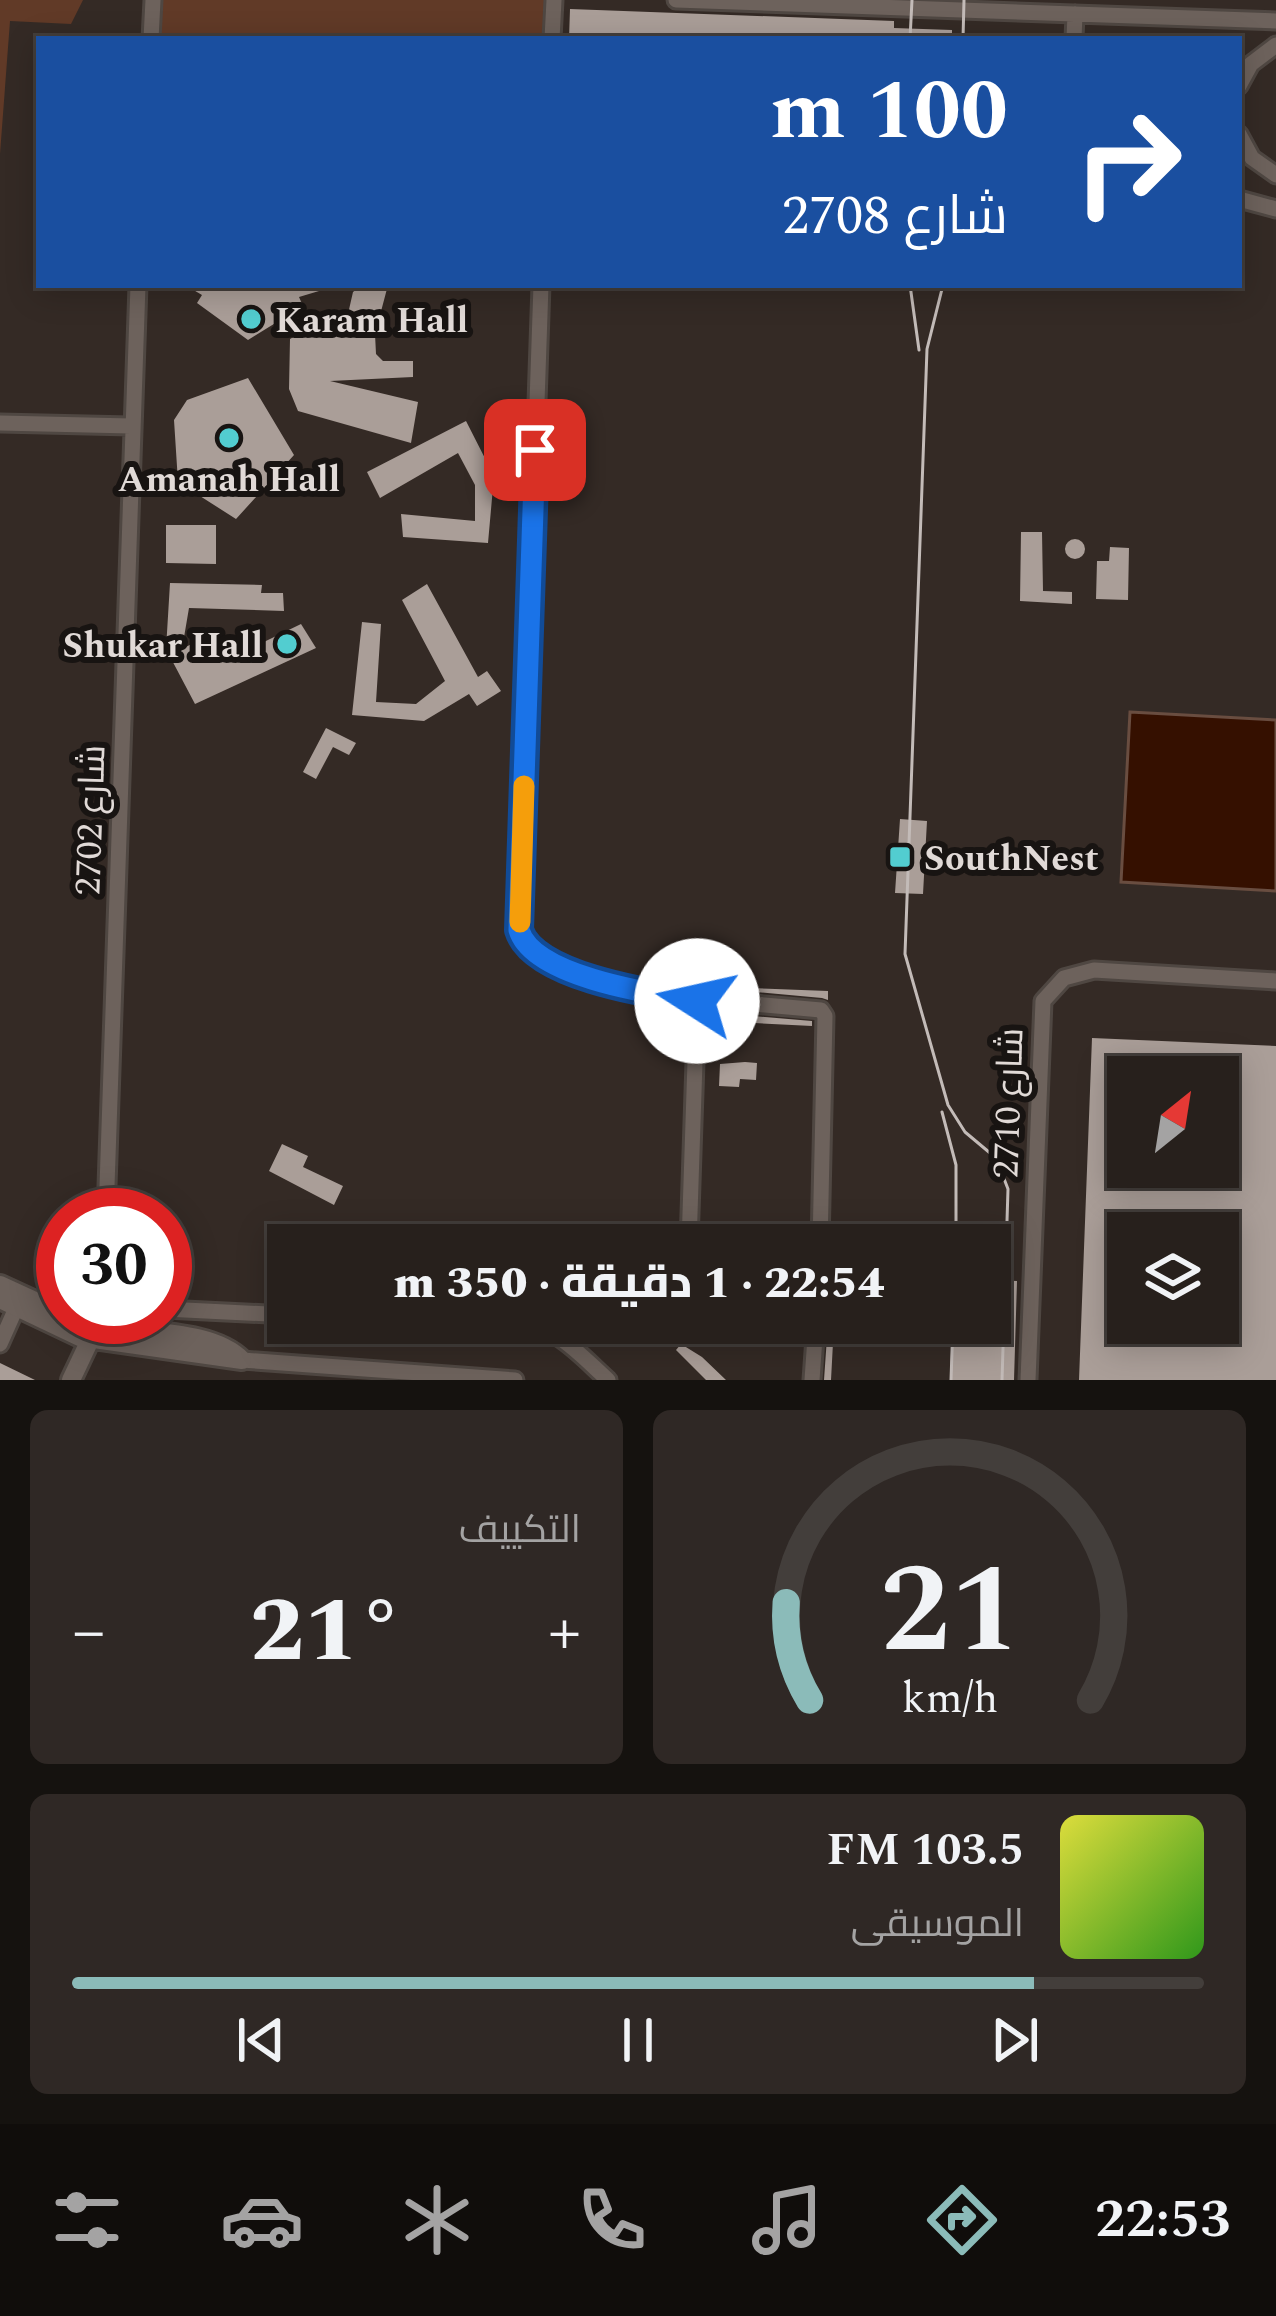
<!DOCTYPE html>
<html lang="ar">
<meta charset="utf-8">
<style>
:root{--surface:#27201c;--page:#2f2825;--text:#f1f3f6;--muted:#a4a3a3;--line:#433e3b;--accent:#8bbbb9}
body{margin:0;font-family:Spectral,Cairo,serif;background:var(--page);color:var(--text);direction:rtl;height:100vh;display:flex;flex-direction:column;font-size:45px;white-space:nowrap}
*{box-sizing:border-box;margin:0}
p{font-size:39px;color:var(--muted)}
.icon{flex:none;width:66px;height:66px;fill:none;stroke:currentColor;stroke-width:2;stroke-linecap:round;stroke-linejoin:round}
.map{position:relative;height:1380px;overflow:hidden;direction:ltr}
.details{display:flex;flex-direction:column;gap:30px;padding:30px;background:#15120f;flex:1}
.details>*{flex:none}
.banner{position:absolute;left:36px;top:36px;width:1206px;height:252px;border-radius:0px;box-shadow:0 6px 30px #0003,0 0 0 3px var(--line);direction:rtl;background:#1a4fa0;color:#fff;overflow:hidden}
.needle{width:78px;rotate:30deg}
.tools{position:absolute;left:1107px;top:1056px;display:grid;gap:24px}
.tools a{display:grid;place-items:center;width:132px;height:132px;border-radius:0px;background:var(--surface);box-shadow:0 6px 30px #0003,0 0 0 3px var(--line);font-size:60px}
.speed{position:absolute;left:36px;top:1188px;display:flex;gap:24px;font-size:60px;font-weight:700;text-align:center}
.speed>*{display:grid;place-content:center;width:156px;height:156px;border-radius:50%;background:var(--surface);box-shadow:0 6px 30px #0003,0 0 0 3px var(--line);line-height:1}
.speed .limit{border:18px solid #d22;background:#fff;color:#111}
.pin{position:absolute;display:grid;place-items:center;width:102px;height:102px;color:#fff;margin:-51px;border-radius:24px;box-shadow:0 6px 18px #0006}
.me{position:absolute;width:132px;margin:-66px;rotate:280deg;stroke-linejoin:round;filter:drop-shadow(0 0 9px #0008)}
.turn{display:flex;align-items:center;gap:42px;height:252px;padding:0 36px;font-size:54px}
.turn .icon{width:156px;height:156px;stroke-width:2.5}
.turn b{display:block;font-size:84px;line-height:102px}
.big{font-size:90px;font-weight:800;line-height:1.1}
.details .card{flex:1;display:flex;flex-direction:column;justify-content:center;gap:18px;min-width:0;padding:0 42px;border-radius:18px;background:var(--page)}
.details .dial{align-items:center;gap:0}
.dial svg{height:312px;overflow:visible;fill:none;stroke:var(--line);stroke-width:7;stroke-linecap:round;text-anchor:middle}
.dial text{fill:var(--text);stroke:none}
.song{display:flex;align-items:center;gap:36px}
.cover{width:144px;height:144px;border-radius:18px;background:linear-gradient(135deg,hsl(60 70% 55%),hsl(110 70% 35%))}
.played{height:12px;border-radius:6px;background:linear-gradient(90deg,var(--accent) 85%,var(--line) 85%)}
.keys{display:flex;justify-content:space-around;direction:ltr}
.heat{display:flex;justify-content:space-between;align-items:center;font-size:66px;direction:ltr}
.details .tiles{flex:1;display:grid;gap:30px;grid-template-columns:1fr 1fr}
.card:last-child{grid-column:span 2}
.trip{position:absolute;left:267px;top:1224px;width:744px;height:120px;border-radius:0px;background:var(--surface);box-shadow:0 6px 30px #0003,0 0 0 3px var(--line);font-weight:800;line-height:120px;text-align:center;direction:rtl}
.dock{display:flex;height:192px;justify-content:space-around;align-items:center;background:#100d0b;color:var(--muted)}
.dock .icon{width:84px;height:84px}
.dock .on{color:var(--accent)}
.dock b{font-size:54px;color:var(--text)}
.map>svg:first-child{display:block}
.green{fill:#613a27}
.water{fill:#351000;stroke:#694d40;stroke-width:3}
.building{fill:#aa9e98;fill-rule:evenodd}
.lines{fill:none;stroke-linecap:round;stroke-linejoin:round}
.minor-casing{stroke:#4f4742;stroke-width:21}
.tertiary-casing{stroke:#4f4742;stroke-width:24}
.minor{stroke:#6d625c;stroke-width:15}
.tertiary{stroke:#6d625c;stroke-width:18}
.tram{stroke:#c3bbb8;stroke-width:3}
.route-casing{stroke:#114b97;stroke-width:30}
.route{stroke:#1a73e8;stroke-width:21}
.slow{stroke:#f59e0b;stroke-width:21}
.poi-dot{fill:#52cdd0;stroke:#181412;stroke-width:4.5}
.labels{text-anchor:middle;stroke-width:12;stroke-linejoin:round;paint-order:stroke}
.poi-label{font-size:36px;font-weight:bold;fill:#e1dad7;stroke:#181412;text-anchor:start}
.street-label{font-size:36px;fill:#e1dad7;stroke:#181412}
</style>
<div class="map">
<svg width="1276" height="1380" viewBox="0 0 1276 1380">
<rect width="100%" height="100%" fill="#342a25"/>
<path class="green" d="M0 0H83L71 24 10 21 0 154Z
M160 0H547L546 39H159Z"/>
<path class="water" d="M1130 712 1276 720V891L1121 882Z"/>
<path class="building" d="M570 9 894 21V28L952 30V39H569Z
M185 285H329V288L299 297 303 306 248 340 197 303 202 295Z
M362 285H388L375 334 376 354 383 361H413V377L330 381 418 402 411 443 298 411 289 389 290 339 322 321 345 327 353 292Z
M248 378 294 455 236 519 178 482 174 420 187 400Z
M466 421 494 476 488 543 403 537 401 514 475 521V485L458 453 380 498 367 472Z
M166 525H216V564L166 563Z
M1021 532H1042L1043 591 1072 592V604L1020 601Z
M1065 549a10 10 0 1 1 20 0a10 10 0 1 1-20 0Z
M1110 547 1129 548 1128 600 1096 599 1097 561H1109Z
M170 583 262 585 261 593H283L284 611 189 608 182 649 218 630 233 657 301 624 316 648 195 704 166 649Z
M427 584 478 677 487 671 501 691 477 706 469 694 424 721 352 715 362 622 381 624 376 702 416 704 445 681 402 600Z
M326 728 356 743 349 755 333 747 316 779 303 772Z
M900 819 927 821 923 894 895 893Z
M677 985 828 991V1000L822 998Z
M716 1013 812 1021V1026L715 1021Z
M1092 1038 1276 1046V1380H1079ZM1128 1077H1218V1167H1128ZM1128 1233H1218V1323H1128Z
M745 1062 757 1063 756 1080 740 1079 739 1087 719 1086 720 1064Z
M282 1144 308 1156 303 1167 343 1186 334 1205 269 1171Z
M990 1280 1017 1281 1014 1380H950L952 1323H990Z
M828 1323 834 1324 831 1380H824Z
M681 1344 702 1357 726 1380H706L676 1350Z
M0 1363 35 1380H0Z"/>
<g class="lines">
<g class="minor-casing">
<path id="minor" d="M676 0 1276 21
M151 39 153 0
M552 39 554 0
M1074 39 1075 14
M1239 86 1251 64 1276 45
M1239 134 1252 158 1276 175
M1239 199 1276 209
M541 285 519 930 532 953 618 986 666 996 821 1010 825 1016 820 1245
M0 423 131 426
M106 1215 138 285
M689 1244 697 1001
M165 1309 288 1315
M515 1323C556 1325 579 1354 608 1380
M563 1339 577 1323
M0 1344 21 1297
M242 1360 515 1380
M812 1380 816 1323
M1028 1380 1043 1001 1064 978 1094 970 1276 981"/>
</g>
<g class="tertiary-casing">
<path id="tertiary" d="M0 1285 63 1314
M0 1299 80 1337 242 1360
M70 1317C119 1336 207 1324 242 1360
M71 1380 90 1340"/>
</g>
<use href="#minor" class="minor"/>
<use href="#tertiary" class="tertiary"/>
<path class="tram" d="M910 39 912 0
M963 39 964 0
M910 285 919 350
M943 285 927 349 905 954 948 1105 965 1132 996 1158 1008 1189 1002 1380
M942 1112 956 1165V1245
M951 1380 953 1323"/>
</g>
<g class="lines">
<g class="route-casing">
<path id="route" d="M535 450 519 930C533 977 653 994 697 1001"/>
</g>
<use href="#route" class="route"/>
<path class="slow" d="M520 922 524 786"/>
</g>
<g class="poi-dot">
<circle cx="251" cy="319" r="12"/>
<circle cx="229" cy="438" r="12"/>
<circle cx="287" cy="644" r="12"/>
<rect x="888" y="845" width="24" height="24" rx="6"/>
</g>
<g class="labels">
<g class="poi-label">
<text x="275" y="332">Karam Hall</text>
<text x="229" y="491" text-anchor="middle">Amanah Hall</text>
<text x="263" y="657" text-anchor="end">Shukar Hall</text>
<text x="924" y="870">SouthNest</text>
</g>
<g class="street-label">
<text transform="translate(89 820) rotate(-88)" y="13">شارع 2702</text>
<text transform="translate(1007 1103) rotate(-88)" y="13">شارع 2710</text>
</g>
</g>
</svg>
<div class="tools">
<a><svg class="needle" viewBox="-14 -14 28 28"><path d="M0-13l5 13h-10z" fill="#e53935"/><path d="M0 13l5-13h-10z" fill="#a4a3a3"/></svg></a>
<a><svg class="icon" aria-label="layers" viewBox="0 0 24 24"><path d="M12 4l9 5-9 5-9-5zM3 14l9 5 9-5"/></svg></a>
</div>
<div class="speed"><div class="limit">30</div></div>
<div class="pin" style="left:535px;top:450px;background:#d93025"><svg class="icon" aria-label="arrive" viewBox="0 0 24 24"><path d="M6 21V4h12l-3 4 3 4H6"/></svg></div>
<svg class="me" style="left:697px;top:1001px" viewBox="-20 -20 40 40"><circle r="19" fill="#fff"/><path d="M0-13L10 11 0 6-10 11z" fill="#1a73e8"/></svg>
<div class="trip">22:54 · 1 دقيقة · 350 m</div>
<div class="banner">
<div class="turn"><svg class="icon" aria-label="right" viewBox="0 0 24 24"><path d="M7 20v-9h11M14 6l5 5-5 5"/></svg><div><b>100 m</b>شارع 2708</div></div>
</div>
</div>
<section class="details">
<div class="tiles">
<div class="card dial"><svg viewBox="0 0 100 80">
<path d="M14 69A42 42 0 1 1 86 69"/>
<path d="M14 69A42 42 0 0 1 8 44" stroke="#8bbbb9"/>
<text x="50" y="56" font-size="32" font-weight="700">21</text>
<text x="50" y="72" font-size="11">km/h</text>
</svg></div>
<div class="card"><p>التكييف</p>
<div class="heat"><a>−</a><b class="big">21°</b><a>+</a></div>
</div>
<div class="card">
<div class="song"><i class="cover"></i><div><b>103.5 FM</b><p>الموسيقى</p></div></div>
<div class="played"></div>
<div class="keys"><svg class="icon" aria-label="previous" viewBox="0 0 24 24"><path d="M18 5L8 12l10 7zM5 5v14"/></svg><svg class="icon" aria-label="pause" viewBox="0 0 24 24"><path d="M8 5v14M16 5v14"/></svg><svg class="icon" aria-label="next" viewBox="0 0 24 24"><path d="M6 5l10 7-10 7zM19 5v14"/></svg></div>
</div>
</div>
</section>
<nav class="dock">
<b>22:53</b>
<svg class="icon on" aria-label="directions" viewBox="0 0 24 24"><path d="M12 3l9 9-9 9-9-9zM9 14v-3h6M13 9l2 2-2 2"/></svg>
<svg class="icon" aria-label="music" viewBox="0 0 24 24"><path d="M9 18V5l10-2v13"/><circle cx="6" cy="18" r="3"/><circle cx="16" cy="16" r="3"/></svg>
<svg class="icon" aria-label="phone" viewBox="0 0 24 24"><path d="M5 4h4l2 5-3 2q2 4 5 5l2-3 5 2v4C11 20 4 13 5 4z"/></svg>
<svg class="icon" aria-label="climate" viewBox="0 0 24 24"><path d="M12 3v18M4 7l16 10M4 17L20 7"/></svg>
<svg class="icon" aria-label="car" viewBox="0 0 24 24"><path d="M5 17H2v-5l4-1 3-4h7l3 4 3 1v5h-3M9 17h6M6 11h13"/><circle cx="7" cy="17" r="2"/><circle cx="17" cy="17" r="2"/></svg>
<svg class="icon" aria-label="filters" viewBox="0 0 24 24"><path d="M4 7h16M4 17h16"/><circle cx="9" cy="7" r="2"/><circle cx="15" cy="17" r="2"/></svg>
</nav>
